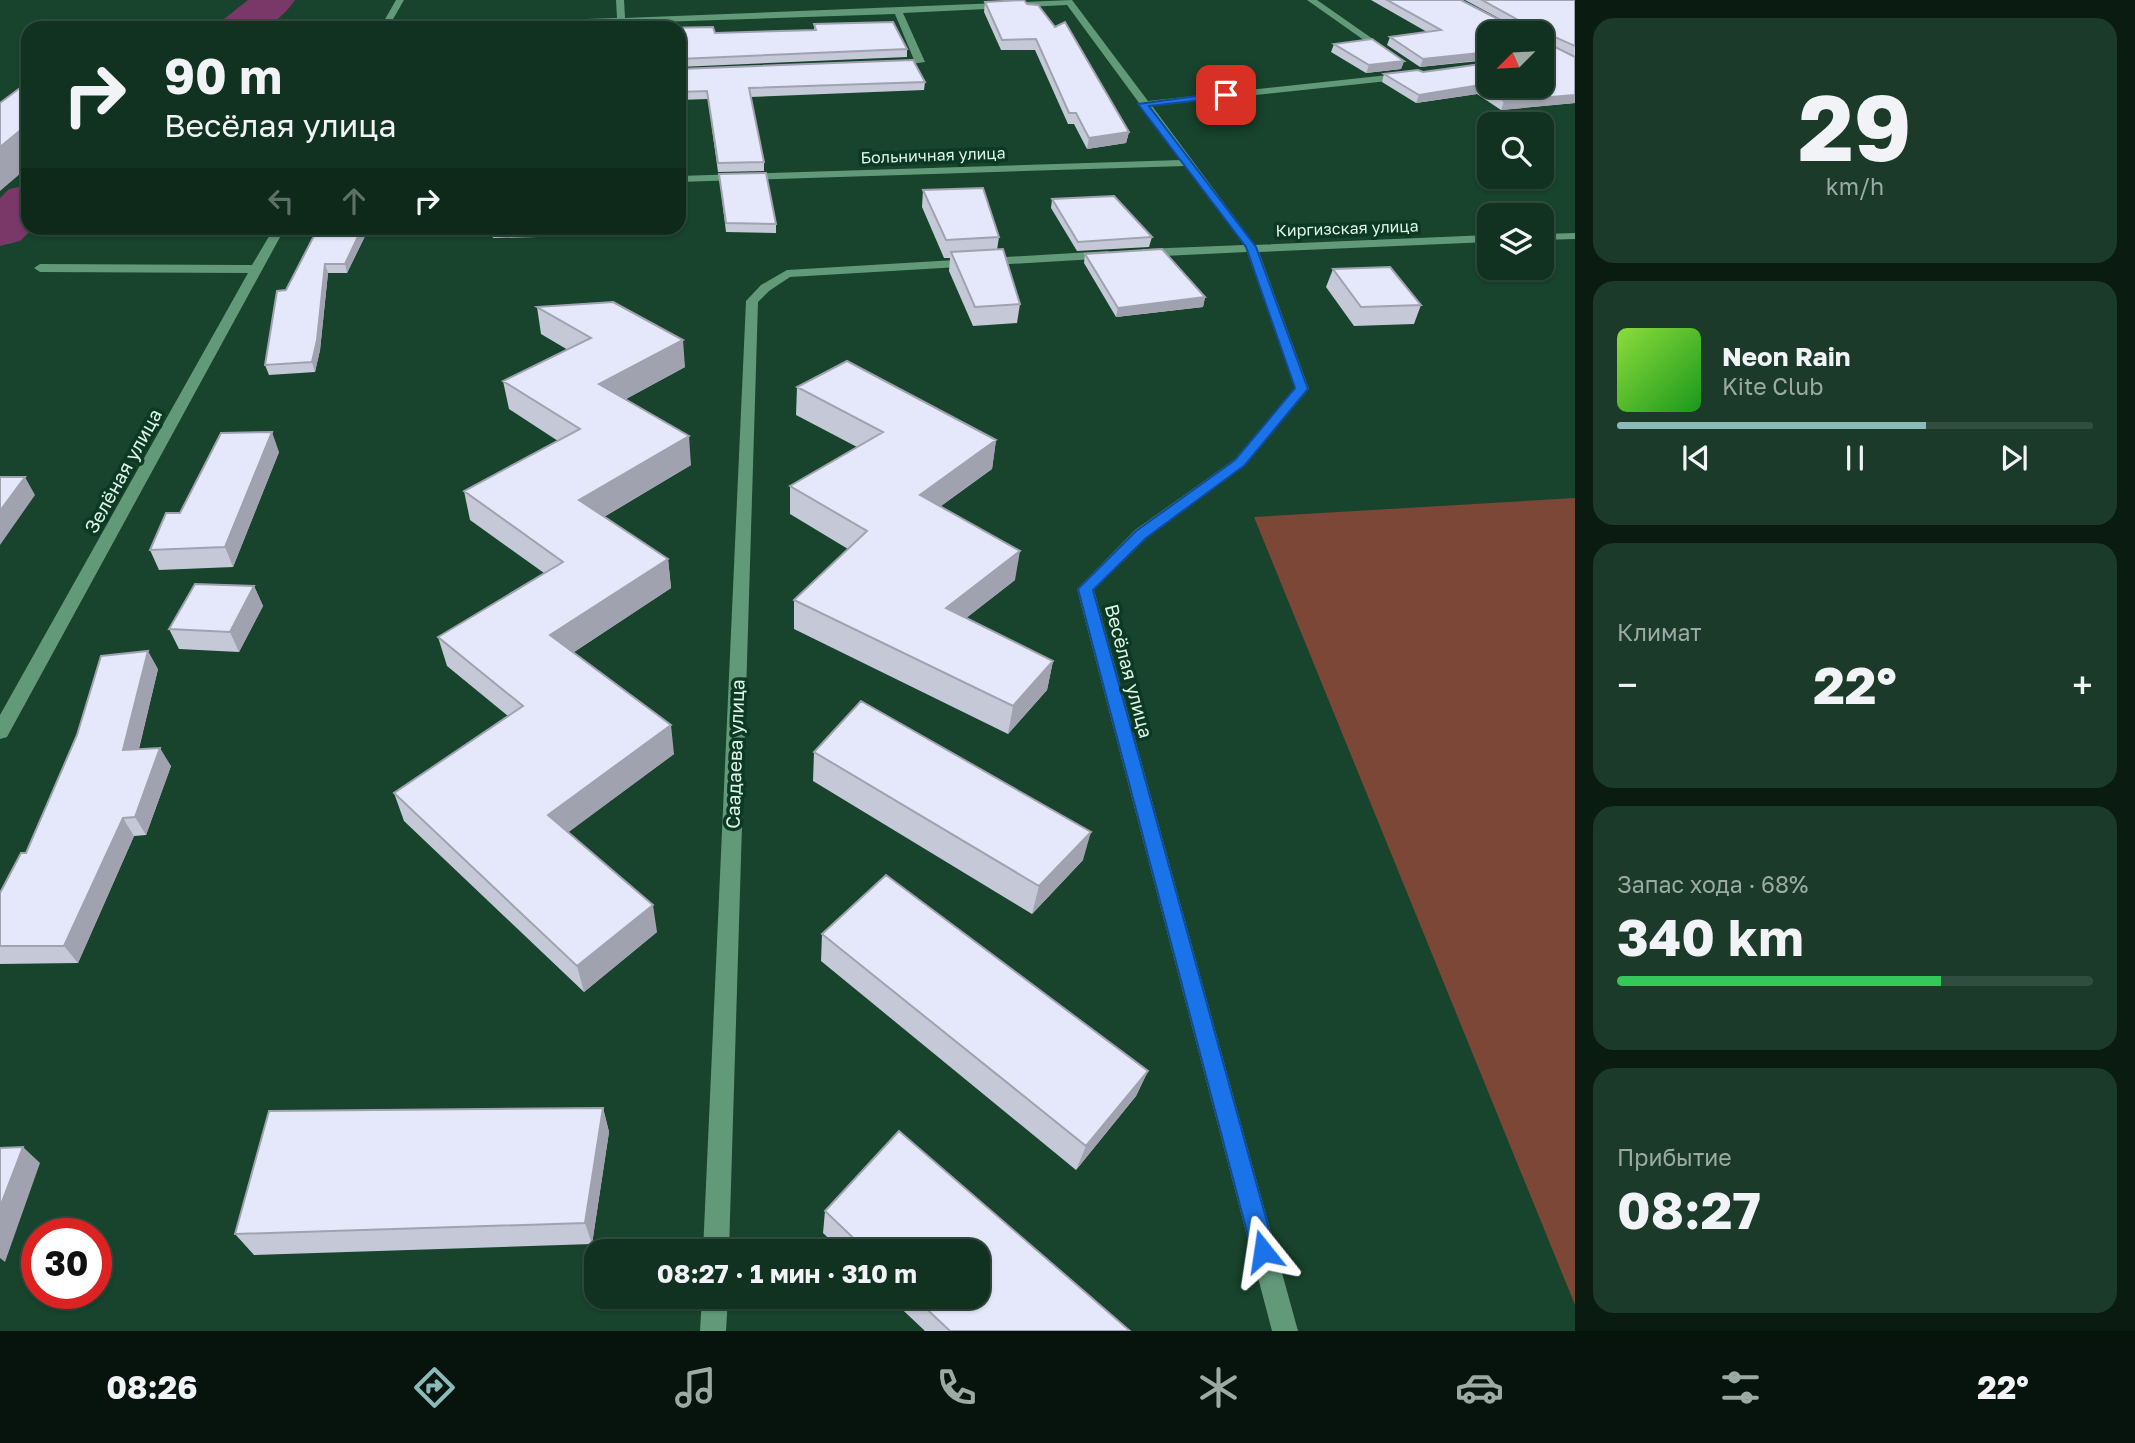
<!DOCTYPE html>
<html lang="ru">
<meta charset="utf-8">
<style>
:root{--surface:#123221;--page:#1b3a2a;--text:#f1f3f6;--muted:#9caaa5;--line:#314d3f;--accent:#8bbbb9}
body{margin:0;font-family:"Golos Text",sans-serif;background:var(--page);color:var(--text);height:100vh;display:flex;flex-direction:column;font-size:26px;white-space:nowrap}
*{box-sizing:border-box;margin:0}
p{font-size:23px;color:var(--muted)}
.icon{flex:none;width:38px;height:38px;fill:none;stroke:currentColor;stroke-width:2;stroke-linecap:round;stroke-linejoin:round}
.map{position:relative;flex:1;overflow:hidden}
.details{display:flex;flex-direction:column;gap:18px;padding:18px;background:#0a1c12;width:560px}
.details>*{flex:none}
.hud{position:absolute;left:21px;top:21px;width:665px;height:214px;border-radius:21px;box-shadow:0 2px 5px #0004,0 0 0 2px var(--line);background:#123221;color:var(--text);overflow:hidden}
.needle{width:46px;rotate:246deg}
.fabs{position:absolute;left:1477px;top:21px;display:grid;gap:14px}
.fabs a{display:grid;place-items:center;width:77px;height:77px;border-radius:14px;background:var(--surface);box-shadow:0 2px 5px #0004,0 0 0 2px var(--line);font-size:35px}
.speed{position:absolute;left:21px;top:1218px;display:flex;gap:14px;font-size:35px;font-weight:700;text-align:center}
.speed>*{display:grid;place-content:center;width:91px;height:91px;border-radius:50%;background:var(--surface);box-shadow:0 2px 5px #0004,0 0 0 2px var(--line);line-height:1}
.speed .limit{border:10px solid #d22;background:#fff;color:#111}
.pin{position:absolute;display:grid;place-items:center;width:60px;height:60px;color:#fff;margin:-30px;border-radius:14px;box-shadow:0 4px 10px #0006}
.me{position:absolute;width:77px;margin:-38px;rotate:345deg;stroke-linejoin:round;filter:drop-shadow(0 0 5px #0008)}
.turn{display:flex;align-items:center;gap:24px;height:147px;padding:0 28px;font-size:32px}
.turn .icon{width:91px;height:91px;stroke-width:2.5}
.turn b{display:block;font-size:49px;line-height:60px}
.lanes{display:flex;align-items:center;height:66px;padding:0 28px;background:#0003;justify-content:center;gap:35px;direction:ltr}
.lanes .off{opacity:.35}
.big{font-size:52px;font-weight:700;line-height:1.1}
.details .tile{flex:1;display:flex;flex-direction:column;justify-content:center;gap:10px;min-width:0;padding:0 24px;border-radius:21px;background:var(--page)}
.details .dial{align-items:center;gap:0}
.dial b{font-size:91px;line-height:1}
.song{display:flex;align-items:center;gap:21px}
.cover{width:84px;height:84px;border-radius:10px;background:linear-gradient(135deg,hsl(90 70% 55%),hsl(120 70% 35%))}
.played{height:7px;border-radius:4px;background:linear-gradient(90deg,var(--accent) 65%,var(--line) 65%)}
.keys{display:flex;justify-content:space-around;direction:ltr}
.heat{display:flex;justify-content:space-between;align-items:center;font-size:38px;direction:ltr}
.charge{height:10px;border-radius:5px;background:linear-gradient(90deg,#34c759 68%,var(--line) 0)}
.trip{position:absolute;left:584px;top:1239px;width:406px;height:70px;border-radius:21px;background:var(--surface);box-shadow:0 2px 5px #0004,0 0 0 2px var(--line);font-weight:700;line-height:70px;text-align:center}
.tab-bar{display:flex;height:112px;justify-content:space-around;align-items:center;background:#07140d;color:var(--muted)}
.tab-bar .icon{width:49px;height:49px}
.tab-bar .selected{color:var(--accent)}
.tab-bar b{font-size:32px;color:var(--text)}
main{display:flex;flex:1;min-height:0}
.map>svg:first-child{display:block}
.green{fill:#7c4737}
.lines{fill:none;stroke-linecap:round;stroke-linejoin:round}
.river{fill:#793868;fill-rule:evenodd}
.minor{fill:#629979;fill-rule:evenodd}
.wall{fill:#c4c8d7}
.shaded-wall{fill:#a0a2af}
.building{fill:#e4e8fa;stroke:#a0a2af;stroke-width:2}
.route{fill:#1a73e8;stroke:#114b97;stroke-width:2}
.labels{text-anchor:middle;stroke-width:7;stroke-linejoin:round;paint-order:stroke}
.far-street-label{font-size:16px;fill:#def5e6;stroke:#0b3923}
.street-label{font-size:19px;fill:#def5e6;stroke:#0b3923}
</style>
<main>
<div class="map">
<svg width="1575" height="1331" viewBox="0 0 1575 1331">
<rect width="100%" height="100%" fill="#18432c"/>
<path class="green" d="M1575 498V1305L1254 517Z"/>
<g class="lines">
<path class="river" d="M248 0H295C271 34 254 28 217 28L224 19Z
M28 185V228H33L20 241 0 246V198L9 189Z"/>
<path class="minor" d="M396 0H404L388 28H380Z
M616 0H624L625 18 1072 0 1148 101 1407 73 1412 76 1407 79 1152 106 1255 245 1489 235V242L1259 252 1309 389 1245 465 1147 538 1094 590 1298 1331H1272L1077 589 1135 530 1235 459 1295 389 1247 252 1143 257 1137 253 1143 249 1244 245 1186 166 679 182V176L1181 160 1067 5 903 13 925 62 892 67 889 66V62L914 60 895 14 481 28H397L401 25 617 18Z
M1307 0H1317L1393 53 1385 55Z
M1575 51V57L1542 61V55Z
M274 228H285L7 737 0 739V715L248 273 40 272 34 268 40 264 252 265Z
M1575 233V239L1542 240V234Z
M1108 251 1114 255 1112 258 790 277 769 291 758 302 729 1251H703L746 301 761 285 787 270Z
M702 1297H728L726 1331H700Z"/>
</g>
<path class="wall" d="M1024 0 1129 132 1126 143 1087 149 1074 124H1068L1035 50H1001L984 12 985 2Z
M1371 0H1462L1515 27 1465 0H1575V56L1543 41 1575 57V103L1501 110 1477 94 1416 103 1382 82 1384 74 1423 72 1542 86 1489 33V60L1420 67 1387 45 1390 37 1427 32Z
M814 24 907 49V57L679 67V28L715 33 814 30Z
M1334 44 1404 61 1401 69 1366 73 1331 52Z
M679 69 925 82 924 90 750 97 764 162V171L718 172 708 99 679 100Z
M719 174 776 224V233L726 232Z
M923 190 999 237 997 250 1020 304 1017 323 973 326 949 271 950 258H944L922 207Z
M1052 199 1152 237 1149 247 1077 251 1051 208Z
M318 228H369L347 273H328L320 350 315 372 269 375 265 365 286 290Z
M491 228H580L579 236 493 238Z
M1085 254 1205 297 1203 307 1116 317 1084 263Z
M1333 269 1421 305 1414 324 1354 326 1326 287Z
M537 307 685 367 626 399 691 465 604 517 668 559 671 588 574 652 674 754 568 832 657 932 584 992 404 821 394 793 508 716 447 666 438 637 544 573 470 520 464 491 558 441 509 409 503 381 568 350 541 334Z
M797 387 996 440 992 469 941 506 1015 580 966 618 1053 661 1047 690 1008 734 794 629V600L848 549 790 514V486L857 447 796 415Z
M279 452 233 567 159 570 150 550 180 513Z
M254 586 263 606 239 652 179 649 169 629Z
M158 669 139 749 171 766 146 835 134 836 78 963 0 964V893Z
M814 752 1083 860 1032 914 813 781Z
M822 934 1148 1071 1136 1096 1076 1170 821 961Z
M603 1108 609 1132 592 1244 254 1255 235 1234Z
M899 1131 1130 1331H925L889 1297H978V1251H842L823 1233 825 1211Z"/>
<path class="shaded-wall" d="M1489 52V59L1420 67 1423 59Z
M1404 61 1401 69 1366 73 1369 65Z
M1480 85 1477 94 1416 103 1419 95Z
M1575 95V103L1501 110 1504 101Z
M28 124V167L0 191V147Z
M1129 132 1126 143 1087 149 1089 138Z
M362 228H369L347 273 345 264Z
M325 264 328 273 320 350 315 372 312 362Z
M1205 297 1203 307 1116 317 1118 308Z
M683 340 685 367 602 412 599 384Z
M272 432 279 452 233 567 225 547Z
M689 436 691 465 583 529 579 500Z
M996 440 992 469 917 523 920 495Z
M25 477 35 495 0 545V511Z
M1020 551 1015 580 942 637 946 608Z
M668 559 671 588 556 664 550 635Z
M254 586 263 606 239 652 230 632Z
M148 651 158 669 134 768 123 750Z
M1053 661 1047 690 1008 734 1013 706Z
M671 725 674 754 554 843 548 815Z
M160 748 171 766 146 835 135 817Z
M123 818 134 836 78 963 64 946Z
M1091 832 1083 860 1032 914 1039 886Z
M653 905 657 932 584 992 577 966Z
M1148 1071 1136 1096 1076 1170 1086 1146Z
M603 1108 609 1132 592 1244 585 1223Z
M23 1147 40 1163 5 1262 0 1258V1207Z"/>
<path class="building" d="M1024 0 1027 4 1038 5 1055 27 1065 22 1129 132 1089 138 1076 113H1069L1036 39 1002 40 985 2Z
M1387 0H1461L1513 27 1524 28 1527 25 1482 0H1575V46L1546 33H1543V41L1575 57V95L1504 101 1480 85 1419 95 1384 74 1418 70 1423 72 1489 63V86H1542V33H1489V52L1423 59 1390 37 1441 30Z
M893 22 907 49 679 59V28H662L713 27 715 33 816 30 814 24Z
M1372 39 1404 61 1369 65 1334 44Z
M913 60 925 82 749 88 764 162 718 163 707 91 679 92V69Z
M28 82V124L0 147V103Z
M766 173 776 224 726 223 719 174Z
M983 188 999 237 946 240 923 190Z
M1114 196 1152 237 1078 242 1052 199Z
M318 228H362L345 264H325L317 340 312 362 265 365 277 291 286 290Z
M1003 249 1020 304 975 307 951 252Z
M1162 249 1205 297 1118 308 1085 254Z
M1390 267 1421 305 1361 307 1333 269Z
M613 302 683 340 599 384 689 436 579 500 668 559 550 635 671 725 548 815 653 905 577 966 394 793 523 706 438 637 563 562 464 491 580 429 503 381 591 338 537 307Z
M847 361 996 440 920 495 1020 551 946 608 1053 661 1013 706 794 600 867 531 790 486 883 432 797 387Z
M272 432 225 547 150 550 166 513H180L221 433Z
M0 477H25L0 511Z
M195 584 254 586 230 632 169 629Z
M148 651 123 750 160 748 135 817 123 818 64 946H0V893L21 853H26L77 735 101 656Z
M861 701 1091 832 1039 886 814 752Z
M886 875 1148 1071 1086 1146 822 934Z
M603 1108 585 1223 235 1234 269 1111Z
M899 1131 1130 1331H950L914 1297H978V1251H867L825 1211Z
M23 1147 0 1207V1148Z"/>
<path class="route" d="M1226 92 1229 93V97L1149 106 1256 247 1308 389 1245 465 1146 538 1093 590 1275 1251 1272 1260 1263 1263 1255 1260 1252 1251 1078 589 1136 531 1235 460 1295 388 1246 247 1138 104Z"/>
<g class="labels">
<g class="far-street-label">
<text transform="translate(933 155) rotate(-2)" y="6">Больничная улица</text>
<text transform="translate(1347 228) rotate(-2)" y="6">Киргизская улица</text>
</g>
<g class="street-label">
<text transform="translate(123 471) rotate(-61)" y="7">Зелёная улица</text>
<text transform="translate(1129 671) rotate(75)" y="7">Весёлая улица</text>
<text transform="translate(735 754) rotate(-88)" y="7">Саадаева улица</text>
</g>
</g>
</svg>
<div class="fabs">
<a><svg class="needle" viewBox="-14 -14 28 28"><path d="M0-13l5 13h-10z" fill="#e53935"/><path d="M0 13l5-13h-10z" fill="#9caaa5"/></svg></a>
<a><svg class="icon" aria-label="search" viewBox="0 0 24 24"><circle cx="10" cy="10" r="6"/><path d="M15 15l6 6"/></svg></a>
<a><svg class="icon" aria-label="layers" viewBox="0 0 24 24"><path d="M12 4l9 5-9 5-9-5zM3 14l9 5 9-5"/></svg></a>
</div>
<div class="speed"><div class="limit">30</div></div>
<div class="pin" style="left:1226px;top:95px;background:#d93025"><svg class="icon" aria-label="arrive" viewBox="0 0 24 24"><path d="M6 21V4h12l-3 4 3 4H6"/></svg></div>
<svg class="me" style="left:1263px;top:1251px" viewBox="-20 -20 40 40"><path d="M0-17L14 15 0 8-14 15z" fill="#1a73e8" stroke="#fff" stroke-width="4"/></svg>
<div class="trip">08:27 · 1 мин · 310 m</div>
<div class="hud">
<div class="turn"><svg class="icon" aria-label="right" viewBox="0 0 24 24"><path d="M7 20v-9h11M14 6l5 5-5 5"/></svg><div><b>90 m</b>Весёлая улица</div></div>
<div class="lanes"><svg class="icon off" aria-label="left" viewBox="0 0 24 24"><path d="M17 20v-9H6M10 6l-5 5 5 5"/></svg><svg class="icon off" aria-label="ahead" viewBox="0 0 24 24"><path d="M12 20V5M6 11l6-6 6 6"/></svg><svg class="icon" aria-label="right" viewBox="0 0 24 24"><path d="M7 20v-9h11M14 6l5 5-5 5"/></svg></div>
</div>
</div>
<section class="details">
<div class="tile dial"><b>29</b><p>km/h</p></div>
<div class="tile">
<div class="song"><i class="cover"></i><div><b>Neon Rain</b><p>Kite Club</p></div></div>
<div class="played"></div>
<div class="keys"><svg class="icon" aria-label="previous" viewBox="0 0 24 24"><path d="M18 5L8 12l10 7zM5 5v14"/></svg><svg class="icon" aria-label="pause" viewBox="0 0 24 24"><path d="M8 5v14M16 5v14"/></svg><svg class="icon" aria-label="next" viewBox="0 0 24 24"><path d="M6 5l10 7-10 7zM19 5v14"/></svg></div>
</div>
<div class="tile"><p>Климат</p>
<div class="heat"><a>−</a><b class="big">22°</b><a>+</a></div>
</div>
<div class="tile"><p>Запас хода · 68%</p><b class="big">340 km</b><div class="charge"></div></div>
<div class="tile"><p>Прибытие</p><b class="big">08:27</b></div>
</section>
</main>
<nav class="tab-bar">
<b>08:26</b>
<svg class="icon selected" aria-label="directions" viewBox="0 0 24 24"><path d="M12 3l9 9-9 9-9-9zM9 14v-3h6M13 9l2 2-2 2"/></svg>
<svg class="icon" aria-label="music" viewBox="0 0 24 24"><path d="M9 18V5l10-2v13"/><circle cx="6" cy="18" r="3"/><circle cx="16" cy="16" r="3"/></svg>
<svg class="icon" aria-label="phone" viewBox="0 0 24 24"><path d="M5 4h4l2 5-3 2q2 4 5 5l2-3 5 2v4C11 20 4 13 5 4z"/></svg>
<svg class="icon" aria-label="climate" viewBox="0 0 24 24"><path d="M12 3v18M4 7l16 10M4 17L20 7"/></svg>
<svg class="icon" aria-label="car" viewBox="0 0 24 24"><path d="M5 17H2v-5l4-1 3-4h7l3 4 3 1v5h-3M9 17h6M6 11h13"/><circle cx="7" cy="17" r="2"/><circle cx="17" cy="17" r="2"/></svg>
<svg class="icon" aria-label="filters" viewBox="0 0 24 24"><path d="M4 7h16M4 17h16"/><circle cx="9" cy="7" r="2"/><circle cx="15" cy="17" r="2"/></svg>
<b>22°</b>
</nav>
